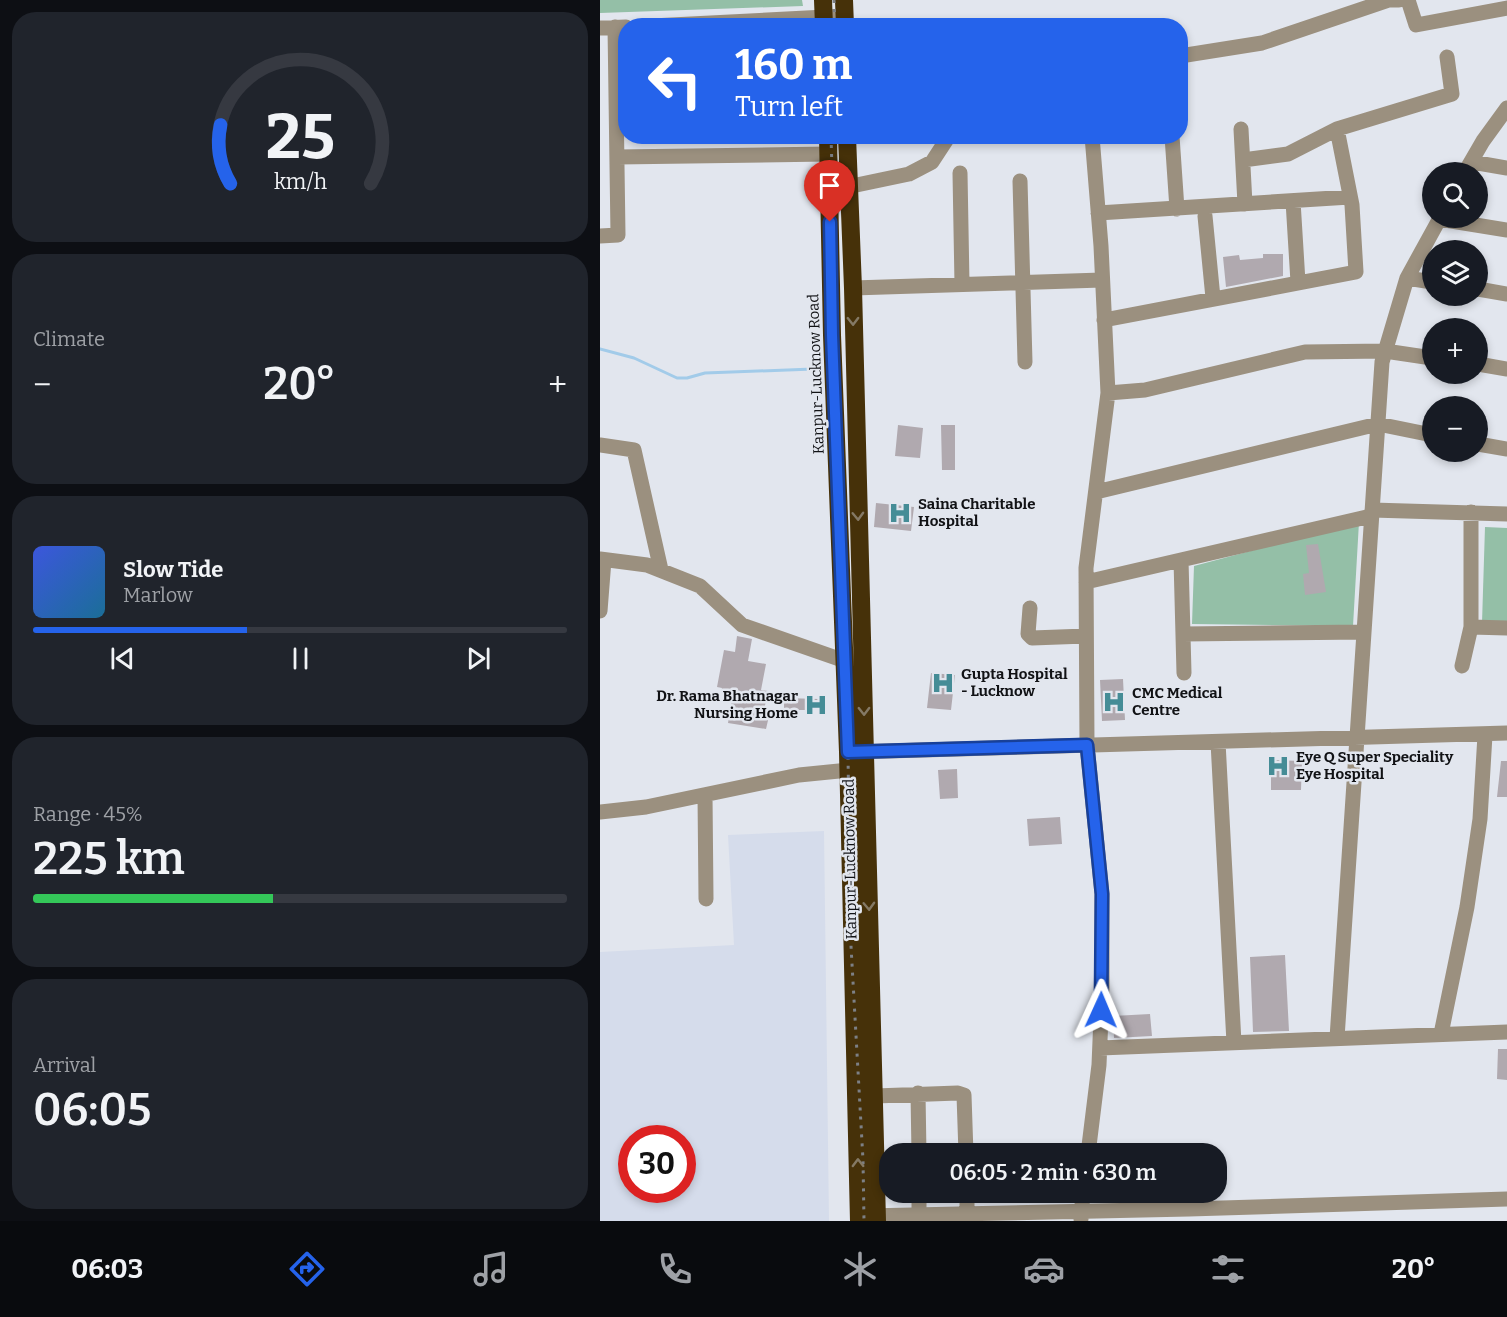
<!DOCTYPE html>
<meta charset="utf-8">
<style>
:root{--surface:#171b24;--page:#20242c;--text:#f1f3f6;--muted:#9ea1a6;--line:#363941;--accent:#2563eb}
body{margin:0;font-family:Bitter,serif;background:var(--page);color:var(--text);height:100vh;display:flex;flex-direction:column;font-size:22px;white-space:nowrap}
*{box-sizing:border-box;margin:0}
p{font-size:20px;color:var(--muted)}
.icon{flex:none;width:33px;height:33px;fill:none;stroke:currentColor;stroke-width:2;stroke-linecap:round;stroke-linejoin:round}
.map{position:relative;flex:1;overflow:hidden}
.drawer{display:flex;flex-direction:column;gap:12px;padding:12px;background:#0d0f14;width:600px}
.drawer>*{flex:none}
.top-card{position:absolute;left:18px;top:18px;width:570px;height:126px;border-radius:24px;box-shadow:0 3px 9px #0003;background:#2563eb;color:#fff;overflow:hidden}
.buttons{position:absolute;left:822px;top:162px;display:grid;gap:12px}
.buttons a{display:grid;place-items:center;width:66px;height:66px;border-radius:50%;background:var(--surface);box-shadow:0 3px 9px #0003;font-size:30px}
.speed{position:absolute;left:18px;top:1125px;display:flex;gap:12px;font-size:30px;font-weight:700;text-align:center}
.speed>*{display:grid;place-content:center;width:78px;height:78px;border-radius:50%;background:var(--surface);box-shadow:0 3px 9px #0003;line-height:1}
.speed .limit{border:9px solid #d22;background:#fff;color:#111}
.pin{position:absolute;display:grid;place-items:center;width:51px;height:51px;color:#fff;margin:-62px -26px;border-radius:50% 50% 50% 0;rotate:-45deg;box-shadow:0 0 6px #0007}
.pin .icon{rotate:45deg}
.me{position:absolute;width:66px;margin:-33px;rotate:1deg;stroke-linejoin:round;filter:drop-shadow(0 0 4px #0008)}
.turn{display:flex;align-items:center;gap:21px;height:126px;padding:0 18px;font-size:27px}
.turn .icon{width:78px;height:78px;stroke-width:2.5}
.turn b{display:block;font-size:42px;line-height:51px}
.big{font-size:45px;font-weight:600;line-height:1.1}
.drawer .tile{flex:1;display:flex;flex-direction:column;justify-content:center;gap:9px;min-width:0;padding:0 21px;border-radius:24px;background:var(--page)}
.drawer .dial{align-items:center;gap:0}
.dial svg{height:156px;overflow:visible;fill:none;stroke:var(--line);stroke-width:7;stroke-linecap:round;text-anchor:middle}
.dial text{fill:var(--text);stroke:none}
.song{display:flex;align-items:center;gap:18px}
.cover{width:72px;height:72px;border-radius:9px;background:linear-gradient(135deg,hsl(230 70% 55%),hsl(200 70% 35%))}
.played{height:6px;border-radius:3px;background:linear-gradient(90deg,var(--accent) 40%,var(--line) 40%)}
.keys{display:flex;justify-content:space-around;direction:ltr}
.heat{display:flex;justify-content:space-between;align-items:center;font-size:33px;direction:ltr}
.charge{height:9px;border-radius:4px;background:linear-gradient(90deg,#34c759 45%,var(--line) 0)}
.trip{position:absolute;left:279px;top:1143px;width:348px;height:60px;border-radius:24px;background:var(--surface);box-shadow:0 3px 9px #0003;font-weight:600;line-height:60px;text-align:center}
.tab-bar{display:flex;height:96px;justify-content:space-around;align-items:center;background:#090b0e;color:var(--muted)}
.tab-bar .icon{width:42px;height:42px}
.tab-bar .current{color:var(--accent)}
.tab-bar b{font-size:27px;color:var(--text)}
main{display:flex;flex:1;min-height:0}
.map>svg:first-child{display:block}
.built{fill:#d5dceb;fill-rule:evenodd}
.green{fill:#94bfa7}
.lines{fill:none;stroke-linecap:round;stroke-linejoin:round}
.stream{stroke:#a2cbe9;stroke-width:3}
.building{fill:#b0a9af}
.minor{stroke:#9b907f;stroke-width:15}
.highway{stroke:#463109;stroke-width:18}
.rail{stroke:#7d8086;stroke-width:3;stroke-dasharray:3 6;stroke-linecap:butt}
.oneway{stroke:#847965}
.route-casing{stroke:#184099;stroke-width:15}
.route{stroke:#2563eb;stroke-width:10}
.labels{text-anchor:middle;stroke-width:5;stroke-linejoin:round;paint-order:stroke}
.street-label{font-size:15px;fill:#111215;stroke:#e2e6ee}
.poi-label{font-size:15px;font-weight:bold;fill:#111215;stroke:#e2e6ee;text-anchor:start}
</style>
<main>
<section class="drawer">
<div class="tile dial"><svg viewBox="0 0 100 80">
<path d="M14 69A42 42 0 1 1 86 69"/>
<path d="M14 69A42 42 0 0 1 9 39" stroke="#2563eb"/>
<text x="50" y="56" font-size="32" font-weight="700">25</text>
<text x="50" y="72" font-size="11">km/h</text>
</svg></div>
<div class="tile"><p>Climate</p>
<div class="heat"><a>−</a><b class="big">20°</b><a>+</a></div>
</div>
<div class="tile">
<div class="song"><i class="cover"></i><div><b>Slow Tide</b><p>Marlow</p></div></div>
<div class="played"></div>
<div class="keys"><svg class="icon" aria-label="previous" viewBox="0 0 24 24"><path d="M18 5L8 12l10 7zM5 5v14"/></svg><svg class="icon" aria-label="pause" viewBox="0 0 24 24"><path d="M8 5v14M16 5v14"/></svg><svg class="icon" aria-label="next" viewBox="0 0 24 24"><path d="M6 5l10 7-10 7zM19 5v14"/></svg></div>
</div>
<div class="tile"><p>Range · 45%</p><b class="big">225 km</b><div class="charge"></div></div>
<div class="tile"><p>Arrival</p><b class="big">06:05</b></div>
</section>
<div class="map">
<svg width="907" height="1221" viewBox="0 0 907 1221">
<rect width="100%" height="100%" fill="#e2e6ee"/>
<path class="built" d="M224 831 229 1221H0V952L134 945 128 835ZM32 1138H82V1190H32Z"/>
<path class="green" d="M0 0H202L203 6 0 13Z
M759 522 753 626 592 624 594 566Z
M885 527 907 528V623H882Z"/>
<g class="lines">
<path class="stream" d="M0 349 34 358 77 378H87L105 373 213 369"/>
</g>
<path class="building" d="M663 254H683V276L626 287 623 257 639 255 640 260 663 258Z
M298 425 323 428 320 458 295 456Z
M341 425H355V470H342Z
M276 503 314 507 311 531 274 527Z
M718 544 726 592 705 595 703 574 709 573 706 545Z
M137 636 152 639 148 661 166 664 161 690 168 691 163 715 169 716 166 729 128 723 133 695 121 693 122 688 117 687 124 650 135 652Z
M331 673 355 675 351 710 327 708Z
M523 679 525 720 502 721 500 680Z
M184 698 219 699V710H184Z
M671 760 702 761 701 790H671Z
M901 761H907V797H897Z
M357 769 358 798 340 799 338 770Z
M460 817 462 844 429 846 427 819Z
M685 955 689 1031 653 1032 650 957Z
M550 1014 552 1036 514 1038 513 1016Z
M898 1049H907V1080L897 1079Z"/>
<g class="lines">
<path class="minor" d="M808 0 816 25 907 8
M52 26 245 16
M0 28 26 27
M580 56 662 43 789 0H799
M641 129 645 204
M572 136 577 209
M17 157 228 154
M643 160 688 154 737 129 852 94 847 57
M872 162 907 168
M865 172 883 141 907 108
M360 173 362 284
M420 181 425 362
M247 187 309 174 332 162 349 136
M693 201 698 282
M498 213 750 197
M605 216 613 298
M839 219 907 230
M0 236 18 235 15 27
M807 278 832 282
M253 288 502 280
M878 289 907 294
M504 320 756 272 752 205 737 129
M878 364 907 369
M508 393 545 390 705 352 785 351 832 358
M878 444 907 449
M0 445 34 450 61 570
M496 492 778 424 832 435
M772 510 907 514
M0 559 47 565 100 586 142 625 245 661
M581 560 584 673
M486 582 771 516
M430 608 428 634 432 638 486 636
M0 611 4 560
M871 627 907 628
M583 634 764 632
M862 666 871 627V512
M618 742 634 1043
M253 752 907 733
M105 795 106 899
M0 812 46 807 199 775 249 770
M841 1034 867 907 880 819 885 735
M737 1038 782 362 807 278 840 218
M500 1048 907 1032
M318 1093 319 1154
M275 1096 358 1093 364 1095 366 1154
M488 1154 499 1065 502 992V894L487 745 486 568 508 393 501 246 492 136
M319 1192V1213
M367 1192V1213
M265 1216 589 1209 907 1199
M481 1219 483 1192"/>
<path class="highway" d="M223 0 224 26
M244 0 245 26
M228 136 232 335 248 752 259 1221
M247 136 253 288 277 1221"/>
<path class="rail" d="M234 0 235 26
M231 136 246 631 251 946 263 1160 264 1221"/>
</g>
<defs><path id="oneway-chevron" d="M-2-3.5L2.5 0L-2 3.5" fill="none" stroke-width="1.6" stroke-linecap="round" stroke-linejoin="round" transform="scale(1.5)"/></defs>
<g class="oneway">
<use href="#oneway-chevron" transform="translate(253 321) rotate(89)"/>
<use href="#oneway-chevron" transform="translate(258 516) rotate(88)"/>
<use href="#oneway-chevron" transform="translate(264 711) rotate(89)"/>
<use href="#oneway-chevron" transform="translate(269 906) rotate(88)"/>
<use href="#oneway-chevron" transform="translate(258 1163) rotate(-91)"/>
</g>
<g class="lines">
<g class="route-casing">
<path id="route" d="M230 222 232 335 248 752 487 745 502 894 501 1010"/>
</g>
<use href="#route" class="route"/>
</g>
<defs>
<g id="hospital-bare" transform="scale(1.8)"><path d="M-5-5h3v3.5h4V-5h3V5h-3V1.5h-4V5h-3Z" fill="#458c96" stroke="#e2e6ee" stroke-width="2.5" paint-order="stroke"/></g>
</defs>
<g fill-rule="evenodd">
<use href="#hospital-bare" x="300" y="513"/>
<use href="#hospital-bare" x="343" y="683"/>
<use href="#hospital-bare" x="514" y="702"/>
<use href="#hospital-bare" x="216" y="705"/>
<use href="#hospital-bare" x="678" y="766"/>
</g>
<g class="labels">
<g class="street-label">
<text transform="translate(216 374) rotate(-92)" y="5">Kanpur-Lucknow Road</text>
<text transform="translate(250 859) rotate(-91)" y="5">Kanpur-Lucknow Road</text>
</g>
<g class="poi-label">
<text x="318" y="509">Saina Charitable<tspan x="318" dy="17">Hospital</tspan></text>
<text x="361" y="679">Gupta Hospital<tspan x="361" dy="17">- Lucknow</tspan></text>
<text x="532" y="698">CMC Medical<tspan x="532" dy="17">Centre</tspan></text>
<text x="198" y="701" text-anchor="end">Dr. Rama Bhatnagar<tspan x="198" dy="17">Nursing Home</tspan></text>
<text x="696" y="762">Eye Q Super Speciality<tspan x="696" dy="17">Eye Hospital</tspan></text>
</g>
</g>
</svg>
<div class="buttons">
<a><svg class="icon" aria-label="search" viewBox="0 0 24 24"><circle cx="10" cy="10" r="6"/><path d="M15 15l6 6"/></svg></a>
<a><svg class="icon" aria-label="layers" viewBox="0 0 24 24"><path d="M12 4l9 5-9 5-9-5zM3 14l9 5 9-5"/></svg></a>
<a>+</a>
<a>−</a>
</div>
<div class="speed"><div class="limit">30</div></div>
<div class="pin" style="left:230px;top:222px;background:#d93025"><svg class="icon" aria-label="arrive" viewBox="0 0 24 24"><path d="M6 21V4h12l-3 4 3 4H6"/></svg></div>
<svg class="me" style="left:501px;top:1010px" viewBox="-20 -20 40 40"><path d="M0-17L14 15 0 8-14 15z" fill="#2563eb" stroke="#fff" stroke-width="4"/></svg>
<div class="trip">06:05 · 2 min · 630 m</div>
<div class="top-card">
<div class="turn"><svg class="icon" aria-label="left" viewBox="0 0 24 24"><path d="M17 20v-9H6M10 6l-5 5 5 5"/></svg><div><b>160 m</b>Turn left</div></div>
</div>
</div>
</main>
<nav class="tab-bar">
<b>06:03</b>
<svg class="icon current" aria-label="directions" viewBox="0 0 24 24"><path d="M12 3l9 9-9 9-9-9zM9 14v-3h6M13 9l2 2-2 2"/></svg>
<svg class="icon" aria-label="music" viewBox="0 0 24 24"><path d="M9 18V5l10-2v13"/><circle cx="6" cy="18" r="3"/><circle cx="16" cy="16" r="3"/></svg>
<svg class="icon" aria-label="phone" viewBox="0 0 24 24"><path d="M5 4h4l2 5-3 2q2 4 5 5l2-3 5 2v4C11 20 4 13 5 4z"/></svg>
<svg class="icon" aria-label="climate" viewBox="0 0 24 24"><path d="M12 3v18M4 7l16 10M4 17L20 7"/></svg>
<svg class="icon" aria-label="car" viewBox="0 0 24 24"><path d="M5 17H2v-5l4-1 3-4h7l3 4 3 1v5h-3M9 17h6M6 11h13"/><circle cx="7" cy="17" r="2"/><circle cx="17" cy="17" r="2"/></svg>
<svg class="icon" aria-label="filters" viewBox="0 0 24 24"><path d="M4 7h16M4 17h16"/><circle cx="9" cy="7" r="2"/><circle cx="15" cy="17" r="2"/></svg>
<b>20°</b>
</nav>
